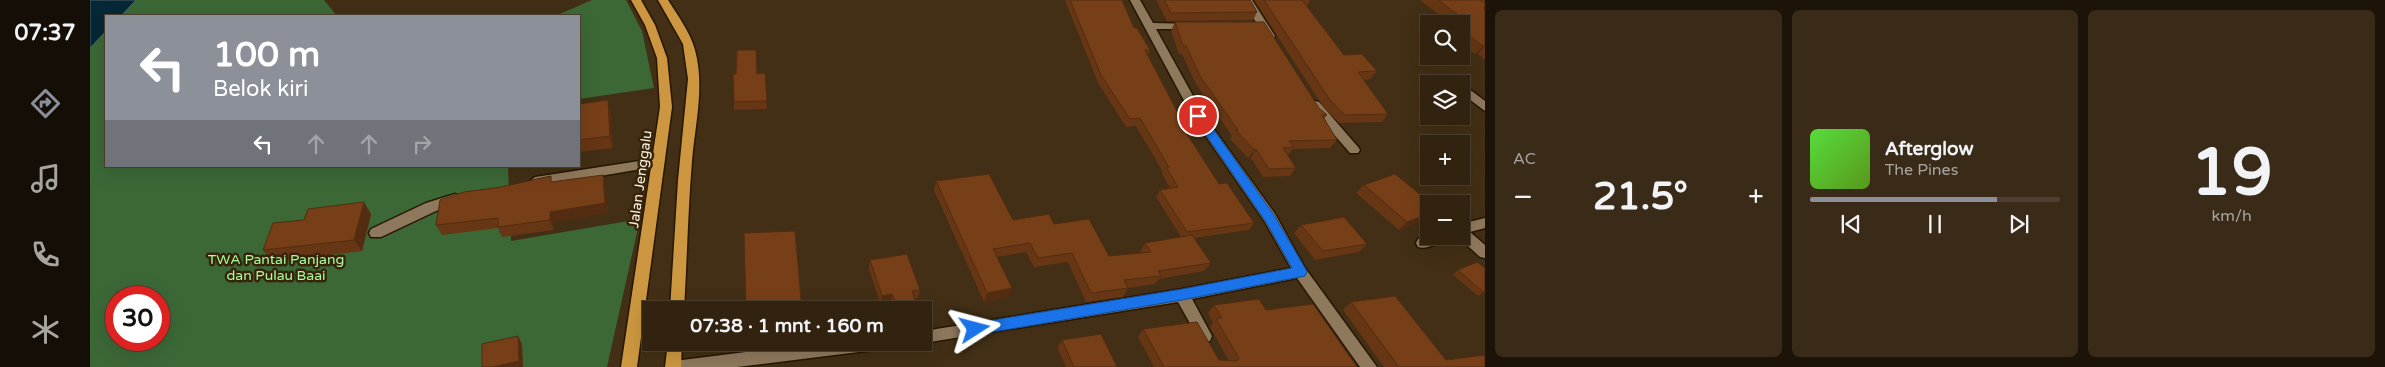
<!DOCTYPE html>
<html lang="id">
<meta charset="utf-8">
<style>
:root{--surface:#322310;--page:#3a2b19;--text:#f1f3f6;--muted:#a8a49f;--line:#4d4030;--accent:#8c9099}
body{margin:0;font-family:"Varela Round",sans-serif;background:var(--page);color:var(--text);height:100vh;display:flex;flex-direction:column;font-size:19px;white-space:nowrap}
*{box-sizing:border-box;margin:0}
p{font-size:16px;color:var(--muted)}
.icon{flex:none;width:28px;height:28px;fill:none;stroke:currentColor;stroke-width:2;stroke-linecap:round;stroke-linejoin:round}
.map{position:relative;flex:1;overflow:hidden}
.side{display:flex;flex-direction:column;gap:10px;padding:10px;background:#1c1309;width:900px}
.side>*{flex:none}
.top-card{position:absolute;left:15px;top:15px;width:475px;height:152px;border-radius:0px;box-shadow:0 5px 20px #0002,0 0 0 1px var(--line);background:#8c9099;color:#fff;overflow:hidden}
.fabs{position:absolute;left:1330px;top:15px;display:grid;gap:10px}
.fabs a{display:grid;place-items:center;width:50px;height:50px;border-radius:0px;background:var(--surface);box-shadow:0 5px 20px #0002,0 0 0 1px var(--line);font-size:25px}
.speed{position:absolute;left:15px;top:286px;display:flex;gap:10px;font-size:25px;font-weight:700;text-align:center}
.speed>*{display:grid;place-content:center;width:65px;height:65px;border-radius:50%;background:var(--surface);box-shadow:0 5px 20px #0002,0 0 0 1px var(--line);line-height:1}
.speed .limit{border:8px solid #d22;background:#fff;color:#111}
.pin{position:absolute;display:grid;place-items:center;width:42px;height:42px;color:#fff;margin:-21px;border:2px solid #fff;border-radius:50%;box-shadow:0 1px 5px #0007}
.me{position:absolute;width:55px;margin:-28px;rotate:81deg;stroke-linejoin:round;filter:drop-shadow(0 0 4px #0008)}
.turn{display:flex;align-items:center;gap:18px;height:105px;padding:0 25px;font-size:22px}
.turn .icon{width:65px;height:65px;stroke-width:2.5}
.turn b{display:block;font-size:35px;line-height:42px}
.lanes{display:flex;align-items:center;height:48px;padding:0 25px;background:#0003;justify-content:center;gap:25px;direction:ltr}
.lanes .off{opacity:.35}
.big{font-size:38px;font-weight:800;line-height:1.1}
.side .tile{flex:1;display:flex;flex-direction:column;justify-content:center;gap:8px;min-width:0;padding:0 18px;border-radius:8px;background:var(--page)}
.side .dial{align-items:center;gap:0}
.dial b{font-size:65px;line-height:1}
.song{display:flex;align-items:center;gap:15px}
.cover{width:60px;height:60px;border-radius:8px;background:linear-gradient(135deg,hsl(110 70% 55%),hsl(90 70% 35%))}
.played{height:5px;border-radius:2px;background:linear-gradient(90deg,var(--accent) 75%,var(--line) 75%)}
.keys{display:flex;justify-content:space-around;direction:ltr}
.heat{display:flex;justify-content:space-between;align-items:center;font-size:28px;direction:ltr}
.side .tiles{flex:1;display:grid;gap:10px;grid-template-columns:repeat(3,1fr)}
.trip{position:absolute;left:552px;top:301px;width:290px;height:50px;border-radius:0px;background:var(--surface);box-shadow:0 5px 20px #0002,0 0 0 1px var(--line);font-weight:800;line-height:50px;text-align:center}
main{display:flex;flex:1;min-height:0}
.dock{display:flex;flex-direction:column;width:90px;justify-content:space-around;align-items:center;background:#140e06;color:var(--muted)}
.dock .icon{width:35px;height:35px}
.dock .on{color:var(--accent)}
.dock b{font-size:22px;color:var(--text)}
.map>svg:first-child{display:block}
.green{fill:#3c6836;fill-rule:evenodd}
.water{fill:#062736;stroke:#506369}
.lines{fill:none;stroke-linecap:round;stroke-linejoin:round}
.street-casing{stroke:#281700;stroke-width:3}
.primary-casing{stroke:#281700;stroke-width:3}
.street{fill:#8f795d;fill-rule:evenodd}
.primary{fill:#cc9740;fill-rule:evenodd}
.wall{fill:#663615}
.shaded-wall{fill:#532c11}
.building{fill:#773f18;stroke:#532c11}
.route{fill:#1a73e8;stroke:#114b97}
.labels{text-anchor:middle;stroke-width:5;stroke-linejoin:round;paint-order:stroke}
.street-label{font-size:14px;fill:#fcf0e1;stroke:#37250b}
.park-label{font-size:14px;fill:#a9fa9d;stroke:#37250b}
</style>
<main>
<nav class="dock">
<b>07:37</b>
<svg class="icon on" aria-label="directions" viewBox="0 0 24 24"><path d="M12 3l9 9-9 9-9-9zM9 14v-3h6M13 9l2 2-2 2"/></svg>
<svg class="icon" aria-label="music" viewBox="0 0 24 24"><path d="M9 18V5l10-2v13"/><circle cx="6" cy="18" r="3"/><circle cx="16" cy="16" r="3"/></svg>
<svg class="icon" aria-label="phone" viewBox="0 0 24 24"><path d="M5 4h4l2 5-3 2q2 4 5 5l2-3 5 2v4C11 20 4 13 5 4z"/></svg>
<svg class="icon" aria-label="climate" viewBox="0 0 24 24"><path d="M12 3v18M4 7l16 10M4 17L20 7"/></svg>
</nav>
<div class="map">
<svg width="1395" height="367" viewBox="0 0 1395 367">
<rect width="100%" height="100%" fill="#422f15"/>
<path class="green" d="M0 0H234L247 16H16V166H418L421 241 550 219 517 367H0ZM26 298H69V340H26Z
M502 0H536L552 31 564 88 489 99V16H465Z"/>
<path class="water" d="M0 0H46L31 16H16V31L0 48Z"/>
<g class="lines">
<g class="street-casing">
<path id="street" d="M1040 0H1050L1063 23 1102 24V28L1098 29H1066L1113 114 1185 214 1215 268 1287 367H1270L1207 278 1102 299 1122 336 1120 341 1115 342 1110 341 1088 302 834 343 831 342H834V331L1092 289 1201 268 1175 222 1104 119Z
M1152 0H1162L1185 36 1184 38H1176Z
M1371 83 1395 101V111L1371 93V84H1369Z
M1225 101 1229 102 1268 147 1270 150 1268 153H1260L1221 108 1219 105 1221 102Z
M569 158 575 162 569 166 445 187 439 182 445 177Z
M365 194 369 196 371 199 369 202 346 211 291 237H281L279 233 281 229 336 203Z
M1395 218V228L1380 232 1395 245V258L1390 257 1367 236H1371V224Z
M1339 235V236H1357L1356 240C1347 243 1337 250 1328 247L1326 243 1328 239Z
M736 342H800L798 347 793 349 647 367H584L587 362 592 360Z"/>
</g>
<g class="primary-casing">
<path id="primary" d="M541 0H551L565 25 577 58 582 107 547 367H531L570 107 567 58 555 25Z
M568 0H578C588 16 600 32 605 50 615 86 605 125 602 161 598 210 597 260 594 310H580L588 180 598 79 593 44Z
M578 342H592L591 367H575Z"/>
</g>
<use href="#street" class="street"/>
<use href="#primary" class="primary"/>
</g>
<path class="wall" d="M975 0H1032L1044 28 1060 50 1058 55 1090 117 1103 134 1100 138 1129 184 1164 223 1159 230 1104 238 1121 263 1114 271 1069 279 1065 284 1038 288 1033 297 996 302 978 262 944 267 936 252 907 257 919 297 894 302 844 190 846 181 923 220 964 224 1019 256 1051 253 1050 252 1055 243 1091 237 1066 197 1070 190 1080 188 1072 174 1073 172 1046 126 1036 127 1008 83Z
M1066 0H1160L1167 12 1163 20 1077 21Z
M1164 0H1220L1217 6 1254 55 1287 71 1280 79 1273 80 1298 114 1292 122 1249 123 1234 108Z
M1330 0H1395V60L1388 54H1385L1371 44V24H1361Z
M1085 22 1229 108 1237 115 1234 119 1247 140 1240 148 1203 149 1198 155 1206 168 1200 176 1173 177 1161 158H1158L1140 139 1142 136 1106 84 1092 54H1089L1081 31Z
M675 73 677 109 644 110V102L667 74Z
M489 104 521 112 523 148 489 152Z
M463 182 515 185 518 213 464 222V230L412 237 408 228 352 235 346 225Z
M1274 185 1342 204 1309 230 1266 193Z
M281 214 272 251 183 262 173 250Z
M1211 225 1277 244 1269 252 1225 260 1204 233Z
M780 260 830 290 828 298 824 299 826 303 824 310H804L801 303 791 305 779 269Z
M1395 268V293L1388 296 1363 275 1368 270Z
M1261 302 1356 360 1395 367H1294L1253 310Z
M1124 305 1176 310 1267 367H1064L1048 337 1053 329 1129 360 1139 361 1120 327 1123 323 1118 313Z
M972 340 1027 367H976L967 347Z"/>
<path class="shaded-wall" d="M1395 45 1388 54H1385L1393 46Z
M518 100 521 112 523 148 520 136Z
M1166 149 1161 158H1158L1164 150Z
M513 175 515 185 518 213 464 222V230L460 220V212Z
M274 202 281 214 272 251 264 240Z
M1339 214V219L1309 230 1317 222Z
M922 288 919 297 894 302 897 293Z
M1395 291V293L1388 296 1393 292Z
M802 294 801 303 791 305 792 296Z
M826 303 824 310H806L807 306Z
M428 336 432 344 433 367H403Z"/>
<path class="building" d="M980 0H1032L1044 28H1047L1060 50H1055L1090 117 1103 134H1097L1129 184 1137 183 1164 223 1097 232 1070 190 1088 187 1076 167H1079L1050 118 1040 119 1011 75Z
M1074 0H1160L1167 12 1081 13Z
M1174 0H1212L1254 55 1272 54 1287 71 1268 72 1298 114 1255 115 1240 100Z
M1348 0H1390L1395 3V7L1393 8 1395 10V45L1393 46 1371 30V24H1363L1362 22 1375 20Z
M1085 22H1174L1229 108 1237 115H1232L1247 140 1199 141 1204 147 1193 148 1206 168 1179 169 1166 149 1164 150 1146 130H1148L1110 76 1096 46H1093Z
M647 50H666L667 74 675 73 677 101 644 102 643 74H646Z
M518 100 520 136 489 140V104Z
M899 174 923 220 959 214 964 224 999 219 1019 256 1061 252 1055 243 1102 235 1121 263 1068 271 1071 276 1034 280 1038 288 1001 293 982 253 948 258 940 243 903 249 922 288 897 293 846 181Z
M1305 174 1342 204H1339V214L1317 222 1274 185Z
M513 175 515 203 460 212V220L408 227V218L346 225 350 200 374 192 411 187 461 176V182Z
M274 202 264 240 173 250 183 223 214 220 218 209Z
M1254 217 1277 244 1233 251 1211 225Z
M705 231 712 310H656L654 233Z
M817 254 830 290 822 291 826 303 807 306 802 294 792 296 780 260Z
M1387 262 1395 268V291L1393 292 1368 270Z
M1305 296 1356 360 1395 355V367H1309L1261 302Z
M1169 299 1176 310 1223 304 1267 367H1074L1053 329 1107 322 1129 360 1147 361 1149 358 1126 319 1132 318 1124 305Z
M1011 334 1027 367H984L972 340Z
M428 336 429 361 403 367H392V344Z"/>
<path class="route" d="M1108 112 1112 113 1184 215 1215 268 1217 272 1215 276 1092 300 885 335 880 333 878 329 880 325 885 323 1092 289 1202 268 1176 222 1105 119 1103 116Z"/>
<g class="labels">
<g class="street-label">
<text transform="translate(550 179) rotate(-82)" y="5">Jalan Jenggalu</text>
</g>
<g class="park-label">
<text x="186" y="264">TWA Pantai Panjang<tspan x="186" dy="16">dan Pulau Baai</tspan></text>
</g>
</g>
</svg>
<div class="fabs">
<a><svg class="icon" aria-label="search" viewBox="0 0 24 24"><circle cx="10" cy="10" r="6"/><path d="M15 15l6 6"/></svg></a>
<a><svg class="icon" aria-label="layers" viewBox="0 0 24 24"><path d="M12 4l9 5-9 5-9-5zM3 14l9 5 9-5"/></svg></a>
<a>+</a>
<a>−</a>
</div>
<div class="speed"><div class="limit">30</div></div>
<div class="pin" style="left:1108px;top:116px;background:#d93025"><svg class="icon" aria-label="arrive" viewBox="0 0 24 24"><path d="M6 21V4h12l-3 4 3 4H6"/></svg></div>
<svg class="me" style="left:885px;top:329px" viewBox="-20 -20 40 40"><path d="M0-17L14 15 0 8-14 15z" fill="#1a73e8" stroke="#fff" stroke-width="4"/></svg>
<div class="trip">07:38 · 1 mnt · 160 m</div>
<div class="top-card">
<div class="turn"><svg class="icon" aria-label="left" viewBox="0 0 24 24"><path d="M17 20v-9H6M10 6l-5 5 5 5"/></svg><div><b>100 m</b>Belok kiri</div></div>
<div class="lanes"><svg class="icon" aria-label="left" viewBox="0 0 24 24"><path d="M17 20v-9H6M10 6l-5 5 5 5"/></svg><svg class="icon off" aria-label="ahead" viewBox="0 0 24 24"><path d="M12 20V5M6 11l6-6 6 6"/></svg><svg class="icon off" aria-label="ahead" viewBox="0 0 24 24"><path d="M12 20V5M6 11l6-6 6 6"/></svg><svg class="icon off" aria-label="right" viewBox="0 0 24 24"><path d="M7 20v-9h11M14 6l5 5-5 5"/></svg></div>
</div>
</div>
<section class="side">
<div class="tiles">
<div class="tile"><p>AC</p>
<div class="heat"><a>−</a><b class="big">21.5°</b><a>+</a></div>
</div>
<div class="tile">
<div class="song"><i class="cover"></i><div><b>Afterglow</b><p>The Pines</p></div></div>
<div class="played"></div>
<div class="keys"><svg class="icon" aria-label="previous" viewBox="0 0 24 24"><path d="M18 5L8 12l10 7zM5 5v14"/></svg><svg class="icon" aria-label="pause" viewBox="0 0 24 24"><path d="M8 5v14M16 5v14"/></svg><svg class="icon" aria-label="next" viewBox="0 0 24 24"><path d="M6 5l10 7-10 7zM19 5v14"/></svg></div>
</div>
<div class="tile dial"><b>19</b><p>km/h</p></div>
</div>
</section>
</main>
